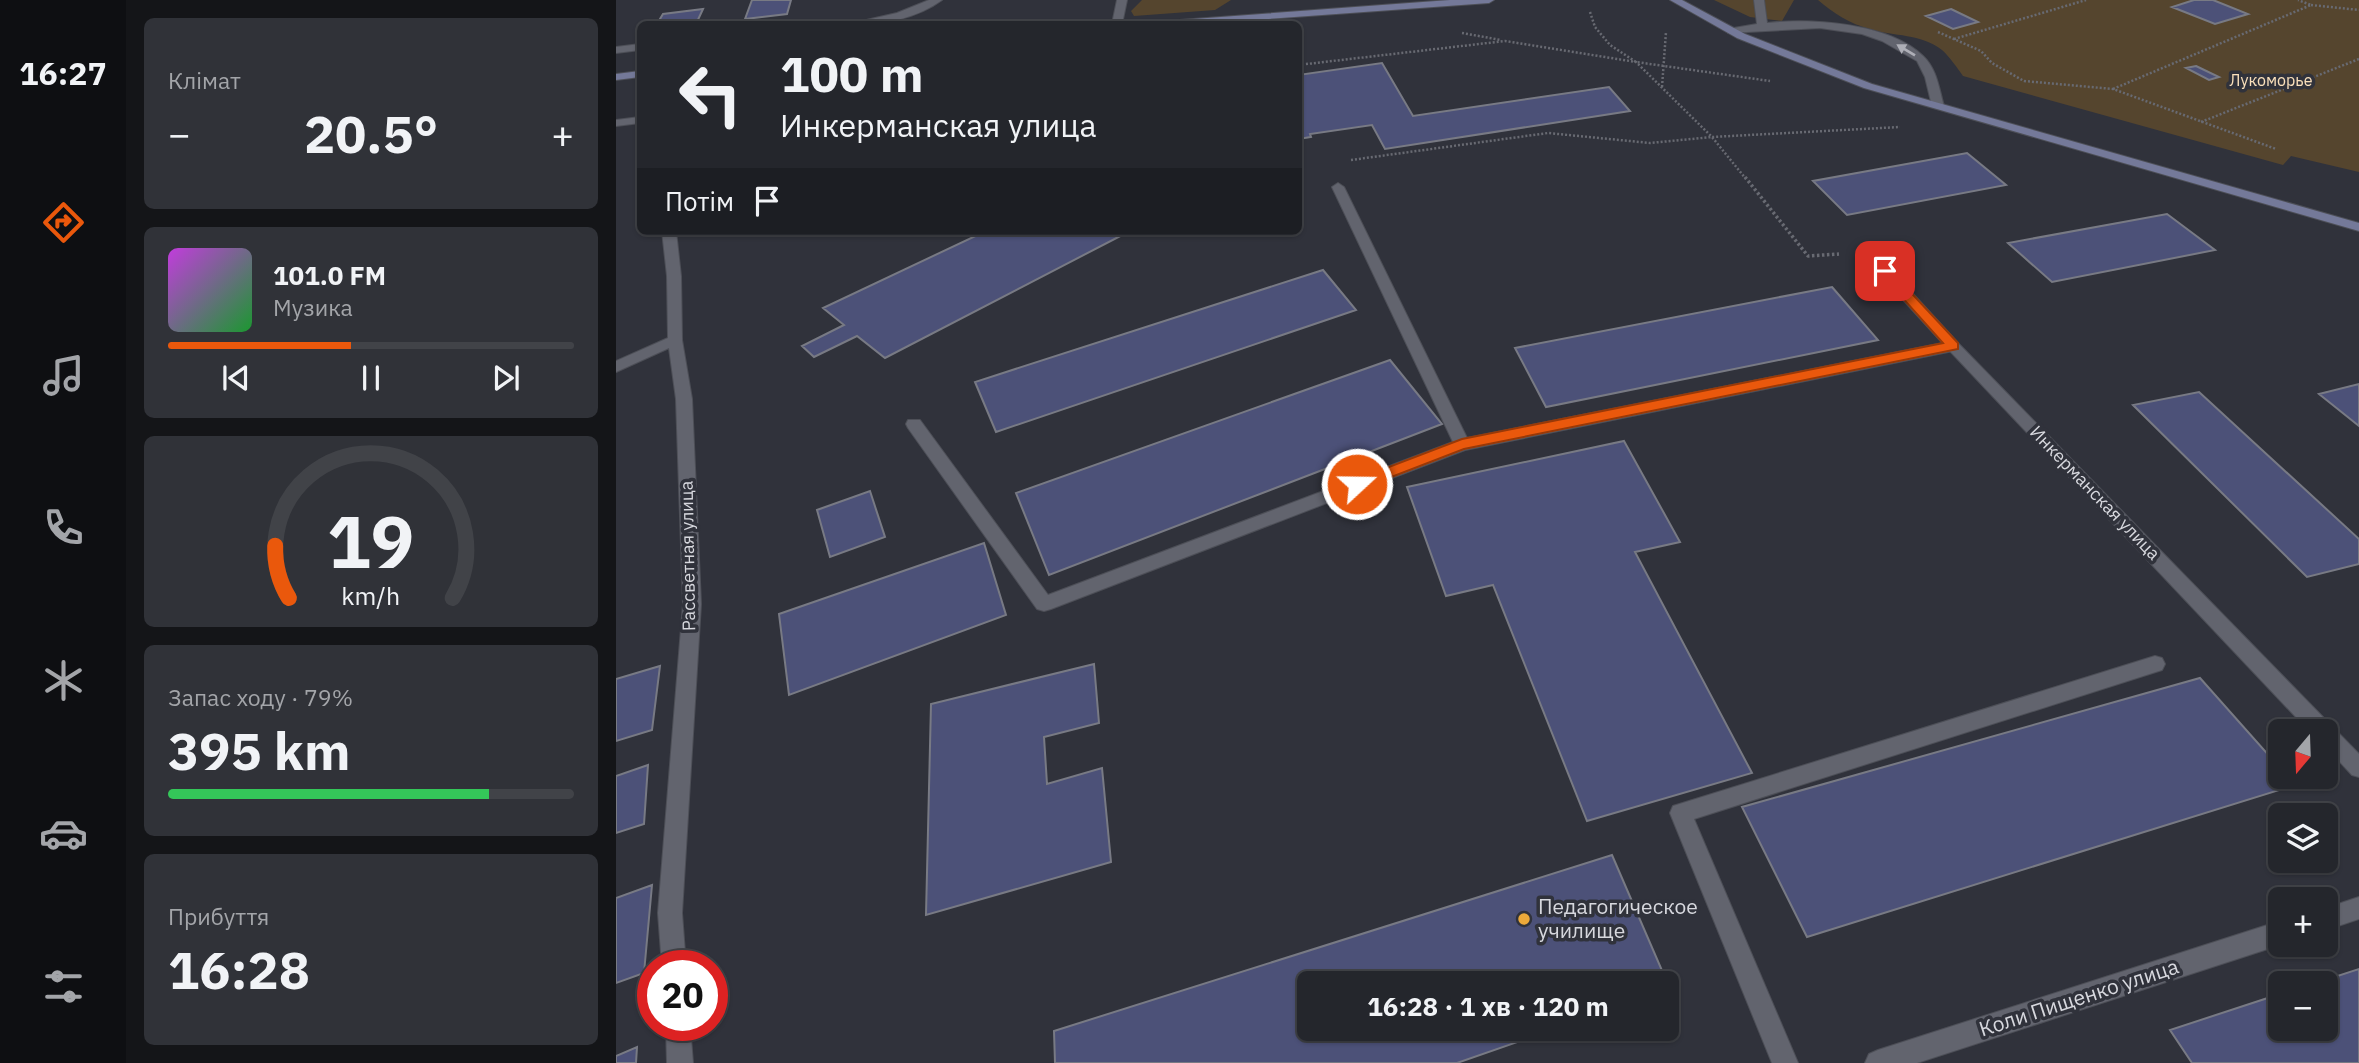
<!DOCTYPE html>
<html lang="uk">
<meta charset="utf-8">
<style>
:root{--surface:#24262c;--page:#303238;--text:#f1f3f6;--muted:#a3a5a9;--line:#414348;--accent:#ea580c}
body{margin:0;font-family:"IBM Plex Sans",sans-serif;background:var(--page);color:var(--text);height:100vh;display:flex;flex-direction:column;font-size:26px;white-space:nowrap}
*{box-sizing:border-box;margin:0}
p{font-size:23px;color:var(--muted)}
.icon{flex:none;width:38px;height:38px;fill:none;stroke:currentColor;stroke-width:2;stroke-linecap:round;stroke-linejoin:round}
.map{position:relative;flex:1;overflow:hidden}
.side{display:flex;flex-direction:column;gap:18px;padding:18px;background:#141518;width:490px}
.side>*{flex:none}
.guide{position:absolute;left:21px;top:21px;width:665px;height:214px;border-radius:10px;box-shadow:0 2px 5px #0004,0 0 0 2px var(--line);background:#24262c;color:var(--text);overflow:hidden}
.needle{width:46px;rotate:199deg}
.tools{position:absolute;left:1652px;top:719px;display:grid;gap:14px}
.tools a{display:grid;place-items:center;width:70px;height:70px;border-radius:10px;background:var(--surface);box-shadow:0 2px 5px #0004,0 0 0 2px var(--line);font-size:35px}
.speed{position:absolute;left:21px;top:950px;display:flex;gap:14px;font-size:35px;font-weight:700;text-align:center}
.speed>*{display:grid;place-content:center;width:91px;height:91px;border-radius:50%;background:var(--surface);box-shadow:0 2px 5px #0004,0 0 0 2px var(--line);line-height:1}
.speed .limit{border:10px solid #d22;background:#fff;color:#111}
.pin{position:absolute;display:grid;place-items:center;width:60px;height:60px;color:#fff;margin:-30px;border-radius:14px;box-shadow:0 4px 10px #0006}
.me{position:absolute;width:77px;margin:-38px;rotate:69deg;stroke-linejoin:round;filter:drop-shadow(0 0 5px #0008)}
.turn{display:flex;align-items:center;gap:24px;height:147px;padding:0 28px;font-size:32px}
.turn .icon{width:91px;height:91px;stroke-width:2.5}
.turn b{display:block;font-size:49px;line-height:60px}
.then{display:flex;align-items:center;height:66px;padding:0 28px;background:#0003;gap:14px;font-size:26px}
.big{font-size:52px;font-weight:700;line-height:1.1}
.side .widget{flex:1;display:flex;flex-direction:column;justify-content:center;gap:10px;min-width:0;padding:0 24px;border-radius:10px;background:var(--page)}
.side .dial{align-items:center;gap:0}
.dial svg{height:182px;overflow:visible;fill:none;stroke:var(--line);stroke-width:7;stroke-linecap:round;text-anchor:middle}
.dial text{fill:var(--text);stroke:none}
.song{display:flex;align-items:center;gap:21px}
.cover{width:84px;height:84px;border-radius:10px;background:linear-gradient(135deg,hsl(290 70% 55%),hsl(130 70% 35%))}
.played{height:7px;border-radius:4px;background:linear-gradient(90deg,var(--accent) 45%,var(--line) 45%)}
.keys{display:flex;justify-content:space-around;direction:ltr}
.heat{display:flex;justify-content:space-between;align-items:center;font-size:38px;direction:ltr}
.charge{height:10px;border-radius:5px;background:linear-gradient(90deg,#34c759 79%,var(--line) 0)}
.trip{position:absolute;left:681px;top:971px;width:382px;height:70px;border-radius:10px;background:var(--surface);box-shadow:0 2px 5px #0004,0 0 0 2px var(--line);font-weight:700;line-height:70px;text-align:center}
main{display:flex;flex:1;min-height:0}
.tabs{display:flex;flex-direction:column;width:126px;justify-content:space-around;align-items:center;background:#0e0f12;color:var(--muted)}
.tabs .icon{width:49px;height:49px}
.tabs .active{color:var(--accent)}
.tabs b{font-size:32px;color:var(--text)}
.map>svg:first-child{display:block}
.green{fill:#55452e}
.building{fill:#4c5178;stroke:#787a84;stroke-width:2}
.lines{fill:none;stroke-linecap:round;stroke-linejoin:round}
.service-casing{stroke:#4d4f57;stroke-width:2}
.minor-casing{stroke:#4d4f57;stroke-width:2}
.secondary-casing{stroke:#4d4f57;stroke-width:2}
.path-far1{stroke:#686a72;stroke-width:2.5;stroke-dasharray:2 2;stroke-linecap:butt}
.path{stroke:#686a72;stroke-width:3.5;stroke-dasharray:2.5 2.5;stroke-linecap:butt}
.service{fill:#62646e;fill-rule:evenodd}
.minor{fill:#62646e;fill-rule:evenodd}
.secondary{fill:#747999;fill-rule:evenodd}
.oneway{fill:#aeafb7}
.route{fill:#ea580c;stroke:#983908;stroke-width:2}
.poi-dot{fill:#eca93a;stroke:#30323b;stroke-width:2.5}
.labels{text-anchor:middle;stroke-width:7;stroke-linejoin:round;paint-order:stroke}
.far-park-label{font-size:16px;fill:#fae0bb;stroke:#30323b}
.street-label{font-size:18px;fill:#d7d8de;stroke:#30323b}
.near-poi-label{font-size:21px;fill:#d7d8de;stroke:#30323b;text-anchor:start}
.near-street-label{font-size:21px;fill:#d7d8de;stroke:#30323b}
</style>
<main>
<nav class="tabs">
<b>16:27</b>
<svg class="icon active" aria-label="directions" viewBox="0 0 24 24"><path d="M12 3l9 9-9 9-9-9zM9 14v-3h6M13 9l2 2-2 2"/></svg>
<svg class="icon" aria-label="music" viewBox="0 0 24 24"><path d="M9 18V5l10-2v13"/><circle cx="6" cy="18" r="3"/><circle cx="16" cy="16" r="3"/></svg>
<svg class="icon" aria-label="phone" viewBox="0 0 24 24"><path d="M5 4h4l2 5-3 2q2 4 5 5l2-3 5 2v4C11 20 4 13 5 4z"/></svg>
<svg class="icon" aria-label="climate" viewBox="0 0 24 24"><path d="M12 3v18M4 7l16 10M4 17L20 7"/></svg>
<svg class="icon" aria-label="car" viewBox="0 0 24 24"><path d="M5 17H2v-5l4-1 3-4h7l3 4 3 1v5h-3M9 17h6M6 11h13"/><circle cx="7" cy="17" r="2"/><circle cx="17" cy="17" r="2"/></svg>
<svg class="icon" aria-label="filters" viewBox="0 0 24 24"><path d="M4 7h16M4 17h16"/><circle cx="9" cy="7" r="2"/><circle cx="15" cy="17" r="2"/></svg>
</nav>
<section class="side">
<div class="widget"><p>Клімат</p>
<div class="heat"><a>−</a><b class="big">20.5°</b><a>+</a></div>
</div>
<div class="widget">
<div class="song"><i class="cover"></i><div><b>101.0 FM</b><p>Музика</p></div></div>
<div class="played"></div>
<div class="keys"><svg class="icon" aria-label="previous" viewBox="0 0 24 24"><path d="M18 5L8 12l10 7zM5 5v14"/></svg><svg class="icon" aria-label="pause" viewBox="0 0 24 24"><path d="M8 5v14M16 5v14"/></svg><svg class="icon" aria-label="next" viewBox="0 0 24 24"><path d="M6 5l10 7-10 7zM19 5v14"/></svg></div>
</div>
<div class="widget dial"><svg viewBox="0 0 100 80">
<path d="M14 69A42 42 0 1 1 86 69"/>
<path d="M14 69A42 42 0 0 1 8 46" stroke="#ea580c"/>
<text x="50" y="56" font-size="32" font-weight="700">19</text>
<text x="50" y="72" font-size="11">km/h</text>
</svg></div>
<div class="widget"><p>Запас ходу · 79%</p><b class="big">395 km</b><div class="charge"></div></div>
<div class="widget"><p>Прибуття</p><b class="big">16:28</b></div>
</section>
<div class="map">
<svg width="1743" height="1063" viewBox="0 0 1743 1063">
<rect width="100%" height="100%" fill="#30323b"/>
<path class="green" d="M526 0H615L599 10 518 16 515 11Z
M1098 0H1178L1166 21 1134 17Z
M1202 0H1743V172L1675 156 1667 165 1347 76C1341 68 1334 57 1326 50 1304 33 1279 37 1254 29 1234 24 1217 13 1202 0Z"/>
<path class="building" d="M136 0H175L171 14 129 19Z
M1578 0H1597L1632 14 1599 24 1556 7Z
M87 9 80 24H41L47 14Z
M1335 9 1362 22 1337 29 1310 16Z
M766 63 797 116 993 87 1014 111 769 149 756 125 694 134 695 137 682 139V75Z
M1580 66 1603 77 1593 80 1570 68Z
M1351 153 1390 185 1231 215 1197 181Z
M1551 214 1599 250 1436 282 1392 243Z
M370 231H514L269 358 241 336 198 357 186 346 228 325 207 308Z
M707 270 740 310 380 432 359 382Z
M1216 287 1262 340 930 407 899 348Z
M774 360 826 424 433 575 400 493Z
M1743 384V426L1703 394Z
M1583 392 1743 539V564L1691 577 1517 405Z
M1008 441 1064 542 1019 552 1136 773 971 821 877 585 830 596 791 487Z
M254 491 269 537 214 557 201 510Z
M368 543 390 615 173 695 163 614Z
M478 664 483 723 428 737 431 784 486 768 495 862 310 915 315 704Z
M44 666 36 730 0 741V679Z
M1584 678 1664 768V777H1672L1679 785 1191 937 1126 807Z
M32 765 28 824 0 833V776Z
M996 855 1054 989 1050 991V984H693V1029H939L841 1063H439L438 1031Z
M36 885 28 973 0 983V898Z
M1743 969V1063H1576L1554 1030 1664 994V1029H1710V984H1697Z
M21 1047 20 1063H0V1056Z"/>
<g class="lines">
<g class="service-casing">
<path id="service" d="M501 0H511L506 24H496Z
M1138 0H1148L1151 23C1195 18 1273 23 1307 56 1321 69 1323 89 1328 106L1322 109 1316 106 1309 77 1301 61 1266 41 1246 34 1204 28 1112 33V29L1141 24Z
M722 183 728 187 851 438 1337 341 1344 346 1337 351 849 450 435 609 428 611 421 609 292 428 290 424 292 420H304L432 595 837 442 716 187Z"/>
</g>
<g class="minor-casing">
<path id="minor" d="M313 0H326C302 18 262 27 233 24L281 13Z
M24 44V50L0 53V47Z
M24 117V123L0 126V120Z
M46 231H60L65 276 66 340 76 399 85 604 66 913 70 966H46L42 913 67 604 60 399 53 348 0 372V361L52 338 51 276Z
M1252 249 1257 250 1342 343 1743 754V777L1736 775 1710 747V732H1694L1332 349 1247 256V250Z
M1539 656 1546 658 1549 664 1546 670 1078 819 1182 1063H1156L1054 813 1057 806Z
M1743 897V919L1710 930V908Z
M1664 921V945L1301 1063H1249L1253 1054 1262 1050Z
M50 1026H74L77 1063H51Z"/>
</g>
<g class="secondary-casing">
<path id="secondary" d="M834 0H878L873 3 583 24H545L550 21Z
M1054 0H1066L1129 34 1256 84 1743 223V231L1248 88 1121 38Z
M24 71V77L0 80V74Z"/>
</g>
<path class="path-far1" d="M1695 5 1743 10
M974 12 979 27 994 45 1020 62 1154 81
M1322 32 1365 51 1376 63 1408 81 1497 89 1660 149
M846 33 885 40
M1338 39 1470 0
M682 65 889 41 1020 62 1096 137 1284 127
M1046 87 1050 32
M1497 89 1695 5 1682 0
M1585 122 1743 59
M735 160 932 133 1034 143 1096 137 1130 179"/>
<path class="path" d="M1129 177 1192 256 1223 254"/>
<use href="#service" class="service"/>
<use href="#minor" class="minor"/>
<use href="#secondary" class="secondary"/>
</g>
<defs><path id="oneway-solid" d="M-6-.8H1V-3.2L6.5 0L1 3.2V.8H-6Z" transform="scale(1.75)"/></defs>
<use class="oneway" href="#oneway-solid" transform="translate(1290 50) rotate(-149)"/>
<path class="route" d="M1269 268 1273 269 1342 343V349L848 449 747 488 741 490 733 484 736 481 846 439 1327 343 1265 274 1263 271Z"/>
<circle class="poi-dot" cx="908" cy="919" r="7"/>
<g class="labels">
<g class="far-park-label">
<text x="1655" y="86">Лукоморье</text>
</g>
<g class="street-label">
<text transform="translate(1479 493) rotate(46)" y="6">Инкерманская улица</text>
<text transform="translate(72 556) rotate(-91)" y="6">Рассветная улица</text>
</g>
<g class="near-poi-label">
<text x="922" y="914">Педагогическое<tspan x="922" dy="24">училище</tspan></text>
</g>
<g class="near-street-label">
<text transform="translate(1463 998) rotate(-18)" y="7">Коли Пищенко улица</text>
</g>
</g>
</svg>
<div class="tools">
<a><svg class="needle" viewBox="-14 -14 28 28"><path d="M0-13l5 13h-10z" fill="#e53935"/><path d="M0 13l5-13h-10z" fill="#a3a5a9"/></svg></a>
<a><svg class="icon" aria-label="layers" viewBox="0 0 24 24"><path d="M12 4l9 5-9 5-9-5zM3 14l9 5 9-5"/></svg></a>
<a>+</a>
<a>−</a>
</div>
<div class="speed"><div class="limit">20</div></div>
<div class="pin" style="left:1269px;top:271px;background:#d93025"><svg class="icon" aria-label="arrive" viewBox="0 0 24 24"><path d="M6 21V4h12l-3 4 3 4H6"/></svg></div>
<svg class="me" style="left:741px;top:484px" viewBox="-20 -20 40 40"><circle r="17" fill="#ea580c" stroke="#fff" stroke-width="3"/><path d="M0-11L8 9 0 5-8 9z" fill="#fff"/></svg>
<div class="trip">16:28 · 1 хв · 120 m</div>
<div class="guide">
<div class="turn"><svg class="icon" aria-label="left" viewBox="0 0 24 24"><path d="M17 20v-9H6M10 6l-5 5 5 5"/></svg><div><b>100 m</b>Инкерманская улица</div></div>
<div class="then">Потім<svg class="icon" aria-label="arrive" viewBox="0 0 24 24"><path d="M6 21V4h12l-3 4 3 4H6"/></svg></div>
</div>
</div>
</main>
